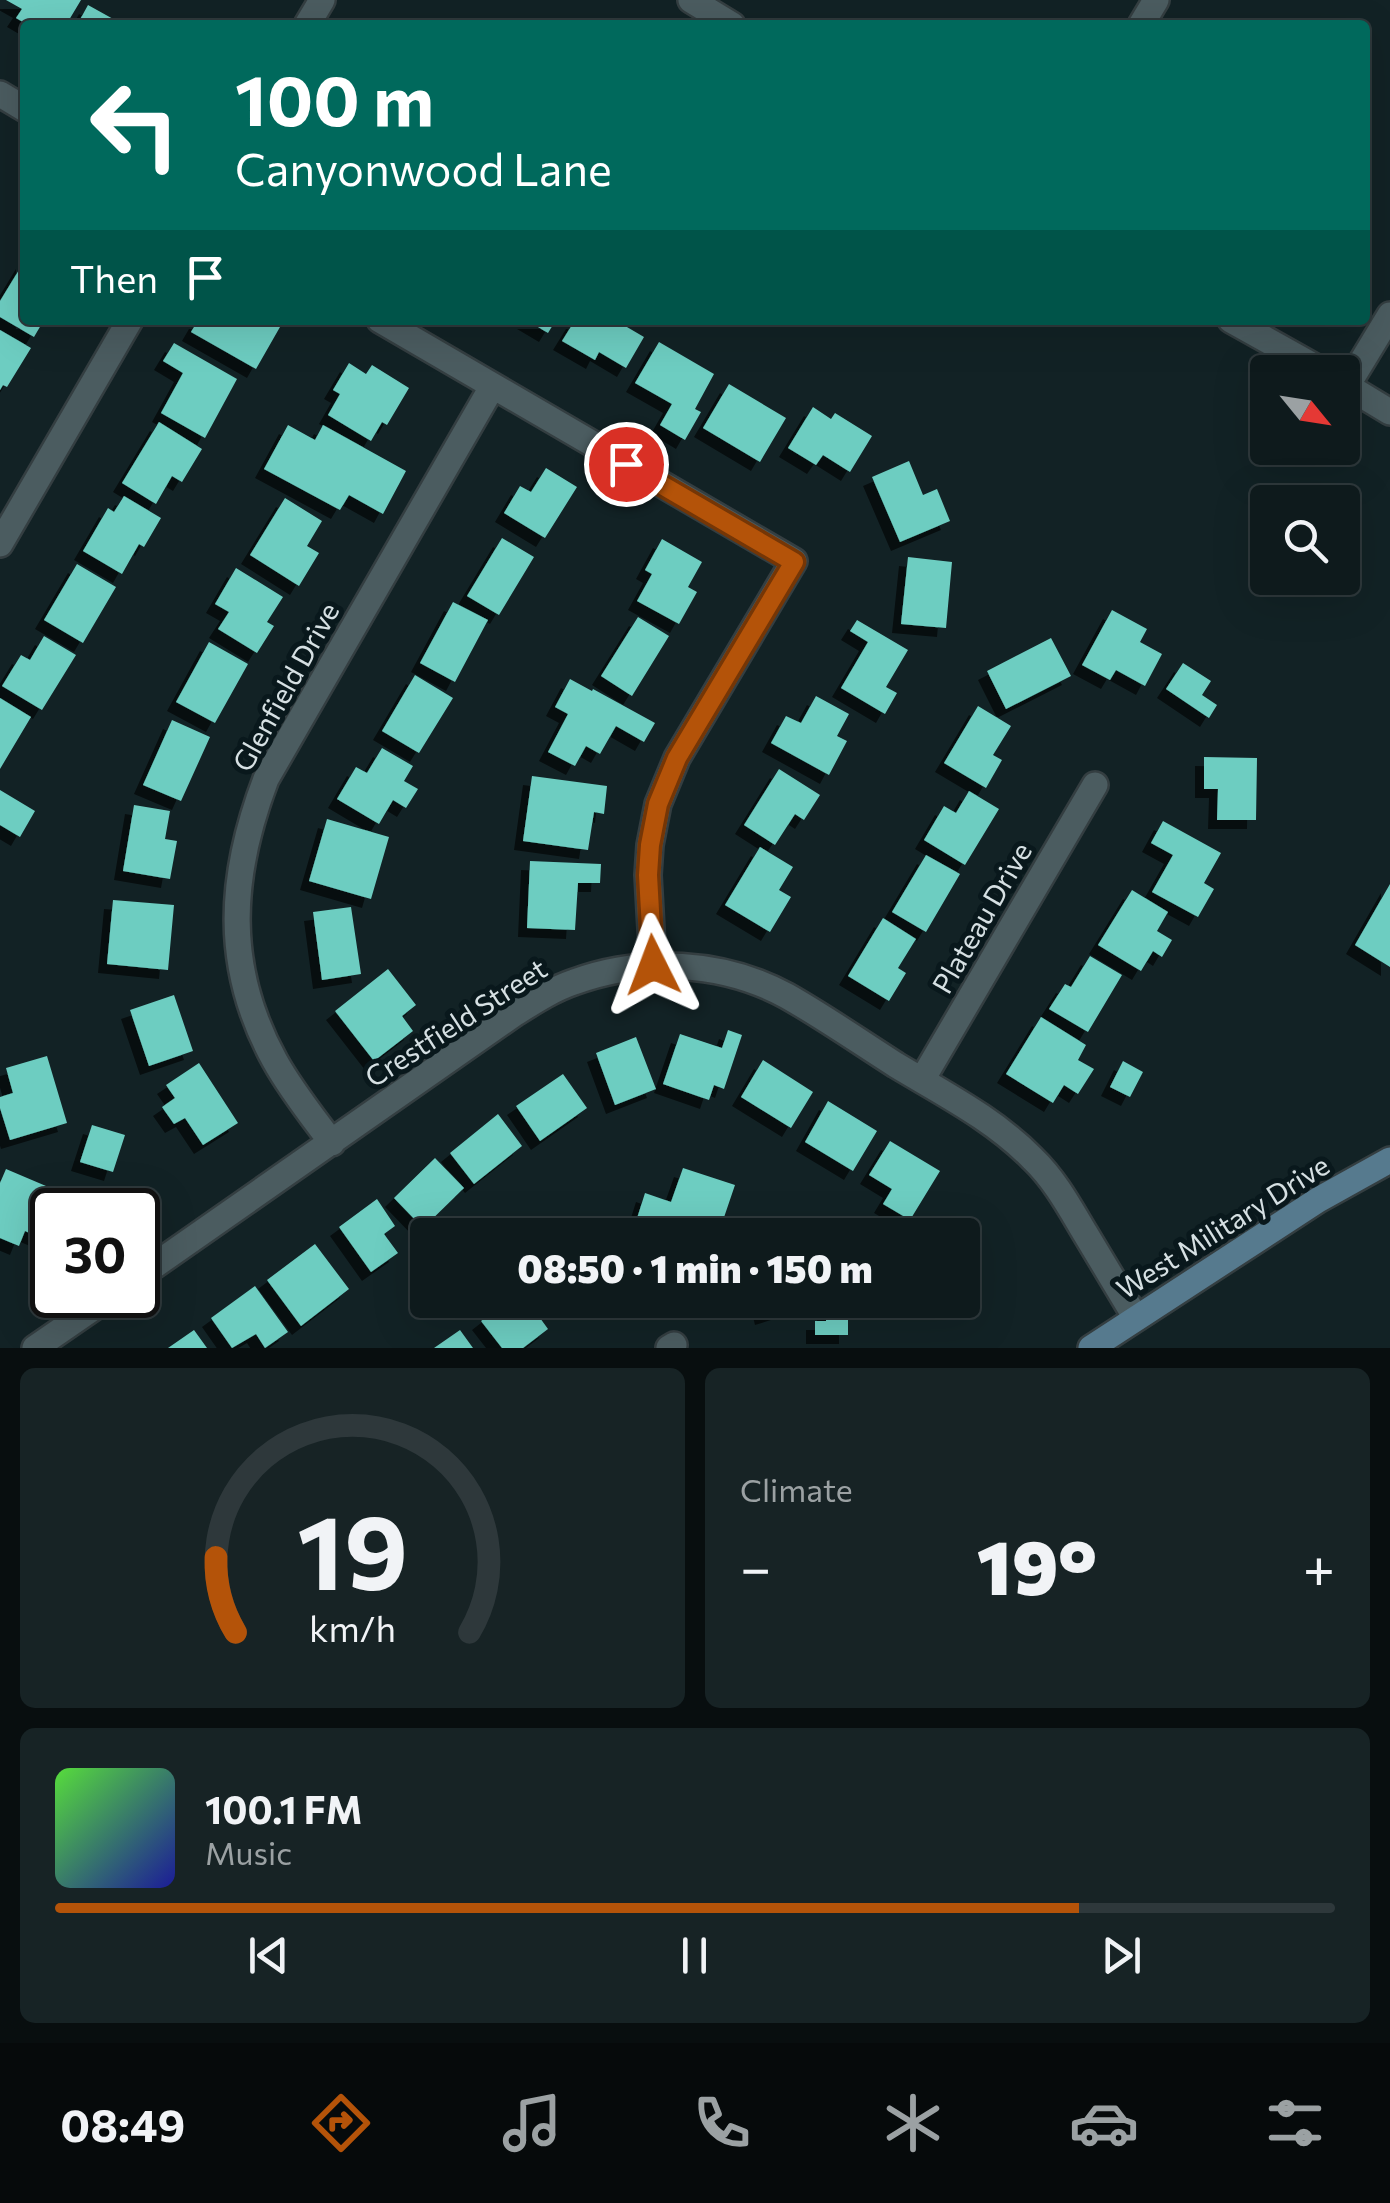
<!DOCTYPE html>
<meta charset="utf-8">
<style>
:root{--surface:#0e1a1c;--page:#172325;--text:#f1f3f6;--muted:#9ba1a3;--line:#2e383b;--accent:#b45309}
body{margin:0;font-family:Commissioner,sans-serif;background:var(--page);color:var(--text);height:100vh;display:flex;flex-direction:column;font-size:38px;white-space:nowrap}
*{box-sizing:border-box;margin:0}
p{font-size:32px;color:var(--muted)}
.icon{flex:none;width:55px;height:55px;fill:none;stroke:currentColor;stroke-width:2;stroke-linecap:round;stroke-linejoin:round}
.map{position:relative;height:1348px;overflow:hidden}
.sheet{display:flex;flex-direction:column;gap:20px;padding:20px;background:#080e0f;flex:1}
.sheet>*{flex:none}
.banner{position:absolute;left:20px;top:20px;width:1350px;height:305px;border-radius:10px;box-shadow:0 10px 40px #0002,0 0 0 2px var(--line);background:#00695c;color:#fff;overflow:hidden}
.needle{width:65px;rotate:120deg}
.buttons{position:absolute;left:1250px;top:355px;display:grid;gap:20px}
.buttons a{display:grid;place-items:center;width:110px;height:110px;border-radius:10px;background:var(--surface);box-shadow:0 10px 40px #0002,0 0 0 2px var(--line);font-size:50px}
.speed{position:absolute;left:30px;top:1188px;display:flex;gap:20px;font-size:50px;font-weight:700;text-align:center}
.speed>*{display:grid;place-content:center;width:130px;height:130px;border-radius:50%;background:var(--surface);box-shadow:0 10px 40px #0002,0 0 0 2px var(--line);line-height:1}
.speed .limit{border:5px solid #111;border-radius:15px;background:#fff;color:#111}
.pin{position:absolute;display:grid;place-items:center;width:85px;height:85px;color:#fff;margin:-42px;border:5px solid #fff;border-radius:50%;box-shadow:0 2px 10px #0007}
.me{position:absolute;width:110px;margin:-55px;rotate:357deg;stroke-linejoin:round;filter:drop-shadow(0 0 8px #0008)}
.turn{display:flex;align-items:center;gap:35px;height:210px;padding:0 50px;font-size:45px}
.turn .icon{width:130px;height:130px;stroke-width:2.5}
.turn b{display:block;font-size:70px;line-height:85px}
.then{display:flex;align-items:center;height:95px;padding:0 50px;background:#0003;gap:20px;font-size:38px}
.big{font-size:75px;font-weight:800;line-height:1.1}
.sheet .widget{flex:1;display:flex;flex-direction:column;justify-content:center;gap:15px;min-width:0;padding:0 35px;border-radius:15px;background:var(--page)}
.sheet .dial{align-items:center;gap:0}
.dial svg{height:260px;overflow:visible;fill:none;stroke:var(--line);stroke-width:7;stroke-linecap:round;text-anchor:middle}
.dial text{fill:var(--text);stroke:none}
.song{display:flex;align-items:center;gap:30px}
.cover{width:120px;height:120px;border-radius:15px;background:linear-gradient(135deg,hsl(110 70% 55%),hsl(240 70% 35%))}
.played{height:10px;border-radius:5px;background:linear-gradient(90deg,var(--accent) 80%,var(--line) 80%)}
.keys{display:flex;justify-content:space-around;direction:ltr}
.heat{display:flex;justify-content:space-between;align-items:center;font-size:55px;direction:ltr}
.sheet .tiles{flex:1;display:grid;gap:20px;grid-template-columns:1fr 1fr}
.widget:last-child{grid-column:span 2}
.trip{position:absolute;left:410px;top:1218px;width:570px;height:100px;border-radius:10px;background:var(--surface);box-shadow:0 10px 40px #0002,0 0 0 2px var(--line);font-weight:800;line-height:100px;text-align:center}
.dock{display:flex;height:160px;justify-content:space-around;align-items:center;background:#060a0b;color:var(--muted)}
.dock .icon{width:70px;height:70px}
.dock .active{color:var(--accent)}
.dock b{font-size:45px;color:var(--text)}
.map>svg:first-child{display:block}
.building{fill:#6dcdc1;filter:url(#shadow)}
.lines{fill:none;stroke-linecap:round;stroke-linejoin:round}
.minor-casing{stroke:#343e41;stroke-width:30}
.secondary-casing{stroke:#343e41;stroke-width:30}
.minor{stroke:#4b5c60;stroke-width:25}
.secondary{stroke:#567a8e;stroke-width:25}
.route-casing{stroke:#753606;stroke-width:25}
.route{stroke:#b45309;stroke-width:18}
.labels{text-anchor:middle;stroke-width:10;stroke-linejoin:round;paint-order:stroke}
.street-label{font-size:28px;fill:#d6e0e3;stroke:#09181c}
</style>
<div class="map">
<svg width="1390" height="1348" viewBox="0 0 1390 1348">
<defs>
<filter id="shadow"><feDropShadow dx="-9" dy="9" stdDeviation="0" flood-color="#0009"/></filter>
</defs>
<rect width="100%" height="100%" fill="#122225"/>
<path class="building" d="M6 0H81L66 25H28L16 18 22 9Z
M88 5 124 25H77Z
M25 260V320H44L34 337 0 317V301Z
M198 320H284L256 369 191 332Z
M526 320H556L548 333Z
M575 320H615L644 337 626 368 599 352 595 360 562 341Z
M0 330 31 348 7 387 3 385 0 390Z
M659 342 714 374 695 409 701 412 685 440 660 425 672 404 635 383Z
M174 343 237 379 205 438 161 413 183 373 163 361Z
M349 363 366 374 372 365 409 388 387 425 382 422 371 441 328 415 340 394 333 390Z
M729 384 786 418 760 462 703 428Z
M813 407 831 419 835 413 872 436 850 472 823 455 816 465 788 448Z
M159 422 202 449 182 482 172 476 156 504 122 483Z
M288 425 315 440 323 425 406 471 383 514 349 495 340 510 264 469Z
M909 461 923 495 937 489 950 521 900 542 872 477Z
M546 468 577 487 545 538 504 513 520 486 531 492Z
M124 496 161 518 144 547 139 544 122 574 83 551 108 508 114 512Z
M285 498 322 521 307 546 319 553 299 586 250 555Z
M502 538 534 557 499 615 467 596Z
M662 539 702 562 688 587 697 592 679 624 637 601 652 574 645 570Z
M908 557 952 562 946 628 901 624Z
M77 564 116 587 83 643 44 620Z
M236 568 283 597 267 622 274 626 257 653 218 629 229 612 215 604Z
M453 602 488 620 455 682 420 663Z
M1112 610 1147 629 1140 642 1162 654 1145 686 1116 670 1110 680 1082 665Z
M638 617 669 636 632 696 601 676Z
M857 620 908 650 886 687 897 693 885 714 841 688 868 642 850 631Z
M44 636 76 655 42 710 2 686 21 655 30 660Z
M1051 638 1071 676 1006 709 987 671Z
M209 642 248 664 215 723 176 702Z
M1183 663 1211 681 1202 695 1217 705 1209 718 1166 689Z
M415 675 453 698 419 753 382 731Z
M570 679 592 691 593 689 655 723 644 742 616 726 600 754 586 746 575 766 548 752 568 714 555 707Z
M816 696 849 714 837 736 847 741 829 775 771 743 786 716 801 723Z
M0 698 31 717 0 769Z
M978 706 1011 726 993 755 1002 760 986 788 944 763Z
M172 720 210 737 181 801 143 785Z
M382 748 413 766 404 781 418 789 406 808 393 800 379 824 337 799 356 767 367 773Z
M1204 757 1257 758 1256 820H1217L1218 789H1204Z
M779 769 820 795 804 820 795 814 775 845 744 825Z
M532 776 607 786 604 814 594 812 588 850 523 841Z
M0 790 35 811 20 837 0 825Z
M969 791 999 809 965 865 924 840 944 806 956 813Z
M134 805 170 811 165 839 177 841 170 879 123 871Z
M327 819 389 837 371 899 309 881Z
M1163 821 1221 853 1204 883 1214 889 1198 917 1152 892 1173 855 1151 843Z
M760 847 793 867 779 890 791 897 770 932 725 905Z
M926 855 960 874 926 932 892 912Z
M530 861 601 864 600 883H578L575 930 527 928Z
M1390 884V967L1355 945Z
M1132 890 1168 912 1157 931 1172 940 1162 957 1153 951 1141 971 1098 945Z
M113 900 174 905 168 970 107 964Z
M351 907 361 974 322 980 313 912Z
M883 918 916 939 898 968 906 973 889 1001 848 976Z
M1090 956 1122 975 1088 1032 1049 1009 1065 984 1071 987Z
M388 969 416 1005 402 1016 413 1031 374 1061 335 1011Z
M174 995 193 1051 149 1066 130 1010Z
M1041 1017 1086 1045 1078 1060 1094 1069 1078 1094 1064 1085 1053 1103 1006 1074Z
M728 1030 742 1035 724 1089 714 1085 709 1100 663 1084 680 1034 722 1048Z
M636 1037 656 1089 615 1105 596 1053Z
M47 1056 67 1123 10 1140 0 1108V1097L13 1093 6 1068Z
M763 1060 813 1092 791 1128 741 1097Z
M1123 1061 1143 1072 1130 1097 1110 1087Z
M199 1063 238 1123 203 1145 185 1118 174 1124 162 1107 175 1098 166 1085Z
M563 1074 587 1108 540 1141 516 1106Z
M828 1101 877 1131 853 1171 805 1142Z
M498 1114 522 1146 474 1184 450 1153Z
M92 1125 125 1135 113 1172 80 1162Z
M890 1141 940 1171 910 1220 883 1204 892 1189 869 1175Z
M435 1158 464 1188 423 1228 394 1198Z
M683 1168 735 1185 718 1235H645L633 1231 645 1193 671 1202Z
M6 1169 46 1186 41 1199 68 1210H52V1231L48 1241 25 1231 19 1246 0 1238V1183Z
M377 1199 395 1226 384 1234 398 1253 371 1272 339 1227Z
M315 1244 349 1289 301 1326 267 1280Z
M255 1286 288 1332 265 1348 256 1334 232 1348 211 1318Z
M494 1300H527L548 1329 523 1348H502L481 1321 499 1307Z
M565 1300H588L573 1311Z
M760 1300H812V1301L764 1316Z
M826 1300H848V1335H815V1321H826Z
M194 1330 207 1348H168Z
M460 1330 473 1348H434Z"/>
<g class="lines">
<g class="minor-casing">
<path id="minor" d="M691 0 732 25
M307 25 322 0
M1141 25 1156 0
M0 94 25 109
M380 320 794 561 677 758 658 804 650 845 648 875 653 965
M1231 320 1324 372
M1342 383 1390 412
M1347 386 1390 315
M0 544 130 320
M922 1080 1095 785
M332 1143C312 1116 291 1090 275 1061 223 967 229 876 266 779L492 387
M138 1277 514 1014C533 1002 553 989 574 982 642 957 723 961 787 996 824 1017 860 1042 896 1065 944 1094 994 1119 1033 1159 1055 1180 1070 1208 1085 1233 1102 1261 1119 1290 1136 1318
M35 1348 112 1295
M669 1348 674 1345"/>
</g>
<g class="secondary-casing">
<path id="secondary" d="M1091 1348 1318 1200 1390 1160"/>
</g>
<use href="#minor" class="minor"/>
<use href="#secondary" class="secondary"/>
</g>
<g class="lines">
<g class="route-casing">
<path id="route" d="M626 464 794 562 677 758 658 804 650 845 648 875 653 965"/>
</g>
<use href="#route" class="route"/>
</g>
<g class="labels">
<g class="street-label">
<text transform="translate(286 687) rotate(-61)" y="10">Glenfield Drive</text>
<text transform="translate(982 918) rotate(-60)" y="10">Plateau Drive</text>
<text transform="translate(456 1023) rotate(-33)" y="10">Crestfield Street</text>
<text transform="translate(1223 1227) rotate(-32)" y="10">West Military Drive</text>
</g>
</g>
</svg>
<div class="buttons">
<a><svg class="needle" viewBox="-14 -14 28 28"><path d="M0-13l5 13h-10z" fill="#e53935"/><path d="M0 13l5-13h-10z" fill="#9ba1a3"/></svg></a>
<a><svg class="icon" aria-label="search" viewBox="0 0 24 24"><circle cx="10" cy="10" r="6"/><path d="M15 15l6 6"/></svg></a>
</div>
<div class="speed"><div class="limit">30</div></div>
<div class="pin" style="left:626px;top:464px;background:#d93025"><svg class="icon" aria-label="arrive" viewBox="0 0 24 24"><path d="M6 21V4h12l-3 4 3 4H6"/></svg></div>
<svg class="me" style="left:653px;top:965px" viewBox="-20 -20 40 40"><path d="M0-17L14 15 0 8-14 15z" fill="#b45309" stroke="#fff" stroke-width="4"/></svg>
<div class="trip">08:50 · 1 min · 150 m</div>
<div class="banner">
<div class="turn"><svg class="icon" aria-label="left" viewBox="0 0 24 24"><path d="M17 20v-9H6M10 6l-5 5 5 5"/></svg><div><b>100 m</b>Canyonwood Lane</div></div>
<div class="then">Then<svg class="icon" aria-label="arrive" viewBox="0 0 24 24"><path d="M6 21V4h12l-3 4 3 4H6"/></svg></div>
</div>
</div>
<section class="sheet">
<div class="tiles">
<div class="widget dial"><svg viewBox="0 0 100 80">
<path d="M14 69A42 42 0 1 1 86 69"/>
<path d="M14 69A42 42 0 0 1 8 46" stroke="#b45309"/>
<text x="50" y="56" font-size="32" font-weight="700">19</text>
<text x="50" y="72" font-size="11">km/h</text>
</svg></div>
<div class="widget"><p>Climate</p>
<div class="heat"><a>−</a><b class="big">19°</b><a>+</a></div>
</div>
<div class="widget">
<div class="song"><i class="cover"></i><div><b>100.1 FM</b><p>Music</p></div></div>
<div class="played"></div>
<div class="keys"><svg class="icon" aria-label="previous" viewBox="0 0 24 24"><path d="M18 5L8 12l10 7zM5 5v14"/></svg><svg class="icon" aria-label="pause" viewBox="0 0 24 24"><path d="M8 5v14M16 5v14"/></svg><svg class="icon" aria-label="next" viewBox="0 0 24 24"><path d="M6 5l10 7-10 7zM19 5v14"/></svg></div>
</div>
</div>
</section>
<nav class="dock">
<b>08:49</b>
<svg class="icon active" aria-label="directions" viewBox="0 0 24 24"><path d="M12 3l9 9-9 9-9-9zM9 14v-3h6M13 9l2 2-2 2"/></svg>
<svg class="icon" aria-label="music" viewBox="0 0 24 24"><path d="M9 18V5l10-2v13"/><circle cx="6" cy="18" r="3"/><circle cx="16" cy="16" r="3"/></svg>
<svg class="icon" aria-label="phone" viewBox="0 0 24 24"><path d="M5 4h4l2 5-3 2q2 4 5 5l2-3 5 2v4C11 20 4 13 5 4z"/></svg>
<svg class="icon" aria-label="climate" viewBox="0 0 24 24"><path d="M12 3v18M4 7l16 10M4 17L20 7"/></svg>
<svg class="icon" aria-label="car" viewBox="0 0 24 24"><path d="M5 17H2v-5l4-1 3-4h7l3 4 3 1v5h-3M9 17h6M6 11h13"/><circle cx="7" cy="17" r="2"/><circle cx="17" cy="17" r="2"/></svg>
<svg class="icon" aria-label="filters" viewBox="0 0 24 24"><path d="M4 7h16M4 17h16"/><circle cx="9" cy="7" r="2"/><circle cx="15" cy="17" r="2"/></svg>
</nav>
